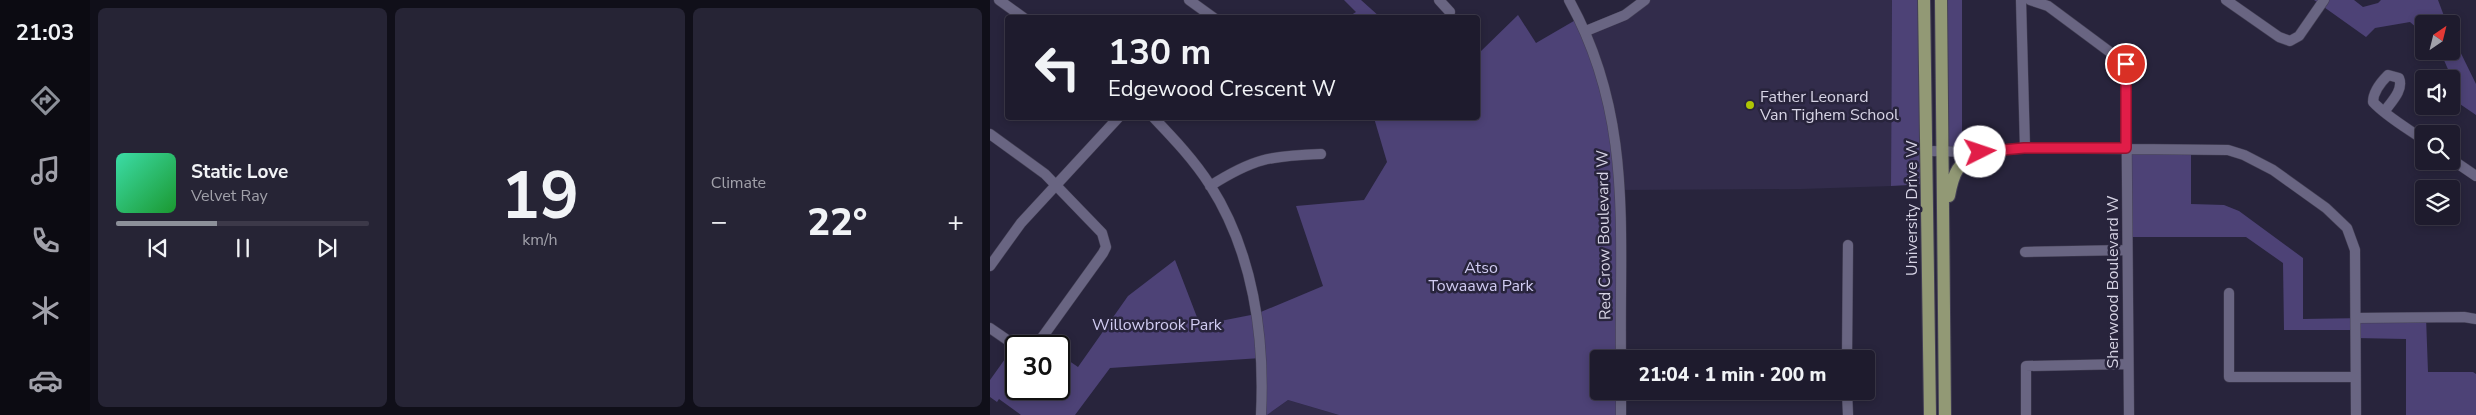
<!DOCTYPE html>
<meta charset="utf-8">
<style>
:root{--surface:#1e1b2d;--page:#262435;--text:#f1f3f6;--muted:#a1a1aa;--line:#3c3949;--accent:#8c9099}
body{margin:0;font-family:"Nunito Sans",sans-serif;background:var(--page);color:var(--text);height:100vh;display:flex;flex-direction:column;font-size:19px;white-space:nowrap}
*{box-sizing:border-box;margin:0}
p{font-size:16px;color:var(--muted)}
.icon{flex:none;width:28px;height:28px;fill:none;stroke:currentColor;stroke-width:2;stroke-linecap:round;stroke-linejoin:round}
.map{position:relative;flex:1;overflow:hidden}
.side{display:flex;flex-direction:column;gap:8px;padding:8px;background:#100f19;width:900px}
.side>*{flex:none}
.hud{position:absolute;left:15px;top:15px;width:475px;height:105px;border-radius:5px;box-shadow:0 2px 8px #0003,0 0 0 1px var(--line);background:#1e1b2d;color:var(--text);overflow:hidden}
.needle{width:32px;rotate:35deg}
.tools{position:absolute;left:1425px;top:15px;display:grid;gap:10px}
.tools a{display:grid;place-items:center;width:45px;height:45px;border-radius:5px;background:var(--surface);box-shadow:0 2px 8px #0003,0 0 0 1px var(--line);font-size:25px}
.speed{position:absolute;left:15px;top:335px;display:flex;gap:10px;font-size:25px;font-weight:700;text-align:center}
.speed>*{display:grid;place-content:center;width:65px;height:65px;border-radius:50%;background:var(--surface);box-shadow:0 2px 8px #0003,0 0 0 1px var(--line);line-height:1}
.speed .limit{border:2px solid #111;border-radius:8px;background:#fff;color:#111}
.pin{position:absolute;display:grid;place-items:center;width:42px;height:42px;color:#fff;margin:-21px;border:2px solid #fff;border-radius:50%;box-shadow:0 1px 5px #0007}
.me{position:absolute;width:55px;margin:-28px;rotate:86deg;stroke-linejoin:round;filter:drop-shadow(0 0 4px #0008)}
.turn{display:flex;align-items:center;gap:18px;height:105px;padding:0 20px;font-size:22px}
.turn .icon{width:65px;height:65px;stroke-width:2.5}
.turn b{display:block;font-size:35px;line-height:42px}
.big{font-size:38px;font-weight:800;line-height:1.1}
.side .tile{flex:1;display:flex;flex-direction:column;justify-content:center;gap:8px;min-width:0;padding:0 18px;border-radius:8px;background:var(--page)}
.side .dial{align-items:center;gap:0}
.dial b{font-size:65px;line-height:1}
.song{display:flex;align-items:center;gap:15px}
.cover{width:60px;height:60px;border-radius:8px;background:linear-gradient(135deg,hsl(160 70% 55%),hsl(130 70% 35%))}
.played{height:5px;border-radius:2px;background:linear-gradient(90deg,var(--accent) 40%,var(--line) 40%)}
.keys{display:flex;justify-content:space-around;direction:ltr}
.heat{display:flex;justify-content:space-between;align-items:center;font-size:28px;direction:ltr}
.side .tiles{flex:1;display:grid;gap:8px;grid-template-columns:repeat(3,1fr)}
.trip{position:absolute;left:600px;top:350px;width:285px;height:50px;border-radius:5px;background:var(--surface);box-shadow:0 2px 8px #0003,0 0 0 1px var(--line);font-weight:800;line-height:50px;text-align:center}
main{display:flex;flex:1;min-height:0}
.tab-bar{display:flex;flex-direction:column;width:90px;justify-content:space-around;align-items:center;background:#0c0b12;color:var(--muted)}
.tab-bar .icon{width:35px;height:35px}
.tab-bar .selected{color:var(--accent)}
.tab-bar b{font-size:22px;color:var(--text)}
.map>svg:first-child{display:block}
.built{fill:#322c4b}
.green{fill:#4d4276}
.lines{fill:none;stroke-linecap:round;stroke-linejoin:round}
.minor-casing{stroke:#444055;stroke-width:11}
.major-casing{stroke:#444055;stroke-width:14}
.minor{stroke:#696582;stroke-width:10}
.major{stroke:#929975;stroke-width:12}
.route-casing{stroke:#92132f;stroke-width:12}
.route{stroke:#e11d48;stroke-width:9}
.poi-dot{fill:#afc504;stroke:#28243c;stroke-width:2}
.labels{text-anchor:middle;stroke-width:5;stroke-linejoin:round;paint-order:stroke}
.poi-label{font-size:16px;fill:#d7d4e5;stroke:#28243c;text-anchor:start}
.street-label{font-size:16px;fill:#d7d4e5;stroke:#28243c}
.park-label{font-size:16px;fill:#d1ccf2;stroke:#28243c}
</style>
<main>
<nav class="tab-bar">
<b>21:03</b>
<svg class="icon selected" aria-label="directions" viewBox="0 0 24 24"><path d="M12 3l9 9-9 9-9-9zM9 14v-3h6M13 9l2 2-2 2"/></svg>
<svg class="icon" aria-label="music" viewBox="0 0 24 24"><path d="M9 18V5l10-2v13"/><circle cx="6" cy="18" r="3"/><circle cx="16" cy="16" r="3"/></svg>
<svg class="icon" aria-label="phone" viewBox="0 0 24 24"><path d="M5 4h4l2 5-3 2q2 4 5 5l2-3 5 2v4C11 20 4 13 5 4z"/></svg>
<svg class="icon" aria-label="climate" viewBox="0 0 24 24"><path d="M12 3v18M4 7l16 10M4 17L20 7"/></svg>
<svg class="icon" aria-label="car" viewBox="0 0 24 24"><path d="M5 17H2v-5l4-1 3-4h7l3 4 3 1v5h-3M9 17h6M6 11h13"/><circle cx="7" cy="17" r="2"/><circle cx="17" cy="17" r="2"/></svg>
</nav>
<section class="side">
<div class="tiles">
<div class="tile">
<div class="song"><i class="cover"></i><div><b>Static Love</b><p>Velvet Ray</p></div></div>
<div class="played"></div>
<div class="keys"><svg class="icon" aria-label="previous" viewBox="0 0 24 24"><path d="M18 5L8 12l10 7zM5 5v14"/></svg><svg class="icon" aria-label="pause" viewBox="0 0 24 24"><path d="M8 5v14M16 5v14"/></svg><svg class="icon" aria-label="next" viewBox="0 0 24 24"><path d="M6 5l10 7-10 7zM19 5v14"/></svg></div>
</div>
<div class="tile dial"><b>19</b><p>km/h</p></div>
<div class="tile"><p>Climate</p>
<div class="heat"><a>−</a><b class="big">22°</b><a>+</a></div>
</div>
</div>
</section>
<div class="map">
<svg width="1486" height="415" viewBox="0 0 1486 415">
<rect width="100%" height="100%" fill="#28243c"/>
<path class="built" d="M655 0H902L901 186 811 189 630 190 596 31Z
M298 400 349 415H277Z"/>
<path class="green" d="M354 0H371L390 17H358L366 12Z
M902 0H930L937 184 901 186Z
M951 0H972V131L990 152 953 151Z
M1324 0H1364L1373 7 1388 3 1391 0H1448L1457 24H1434V34L1420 22 1385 28 1376 37Z
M528 15 546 43 589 18 623 119 631 359H609V391H631V415H349L298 400 277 415H271V358L120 368 85 415H31L9 399 7 402 0 397V380L25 345 26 389H69V354L88 367 138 296 185 260 210 325 266 314 333 286 306 206 374 200 397 162 384 118H488V54Z
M1461 33 1486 84V115L1464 100 1467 90 1450 51H1461Z
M1136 148H1201V204L1234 205 1249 211 1313 258V319L1436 317 1438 372H1483L1486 374V415H1416V339L1365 338V330H1294L1293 263 1256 237H1137Z"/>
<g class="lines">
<g class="minor-casing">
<path id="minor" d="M9 0 34 18
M199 0 224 18
M449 0 460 12
M579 0C644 117 629 231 631 359
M1031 0 1035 148
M1040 0 1058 6 1136 64 1139 415
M1236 0 1289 37 1300 41 1309 36 1334 0
M596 31 635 15 655 0
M1394 112C1401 102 1414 90 1409 78L1398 75C1391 82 1383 92 1383 102 1397 117 1417 128 1434 140
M164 118C184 139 204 160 220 185 263 252 275 336 271 415
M0 134 55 174 112 233 116 247 113 253 46 346
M938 151 990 152 1035 148 1238 150 1254 155 1283 170 1336 208 1357 228 1365 250 1366 415
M1461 159 1486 176
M220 186C264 158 280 156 331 154
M1035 252 1137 250
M0 266 31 223 128 118
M1239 293V377H1365
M1366 318 1474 317 1486 319
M0 328 26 346
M857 359 858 245
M857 391 858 415
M631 415V391
M1036 415V366L1137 364"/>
</g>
<g class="major-casing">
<path id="major" d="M934 0 940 415
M951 0 955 415
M959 196C963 174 968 161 990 152"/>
</g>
<use href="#minor" class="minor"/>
<use href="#major" class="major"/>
</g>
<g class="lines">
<g class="route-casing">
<path id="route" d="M990 152 1034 148H1136V64"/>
</g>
<use href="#route" class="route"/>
</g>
<circle class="poi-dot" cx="760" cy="105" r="5"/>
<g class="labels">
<g class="poi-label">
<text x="770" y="102">Father Leonard<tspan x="770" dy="18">Van Tighem School</tspan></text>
</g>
<g class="street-label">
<text transform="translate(921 208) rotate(-90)" y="6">University Drive W</text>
<text transform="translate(613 235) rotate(-91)" y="6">Red Crow Boulevard W</text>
<text transform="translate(1122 282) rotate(-90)" y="6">Sherwood Boulevard W</text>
</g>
<g class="park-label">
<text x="491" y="273">Atso<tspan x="491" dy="18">Towaawa Park</tspan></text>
<text x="167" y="330">Willowbrook Park</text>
</g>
</g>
</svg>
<div class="tools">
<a><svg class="needle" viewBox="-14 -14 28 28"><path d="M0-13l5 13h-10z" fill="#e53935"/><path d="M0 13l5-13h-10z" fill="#a1a1aa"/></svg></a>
<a><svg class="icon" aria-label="sound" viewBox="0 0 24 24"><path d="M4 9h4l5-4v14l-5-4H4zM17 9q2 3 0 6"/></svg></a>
<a><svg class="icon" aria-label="search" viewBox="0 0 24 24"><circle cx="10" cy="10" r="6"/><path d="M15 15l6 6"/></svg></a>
<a><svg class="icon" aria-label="layers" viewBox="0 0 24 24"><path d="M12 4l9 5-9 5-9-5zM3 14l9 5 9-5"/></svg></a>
</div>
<div class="speed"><div class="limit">30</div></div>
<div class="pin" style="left:1136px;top:64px;background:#d93025"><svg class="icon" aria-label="arrive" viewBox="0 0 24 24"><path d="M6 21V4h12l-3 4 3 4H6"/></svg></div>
<svg class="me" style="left:990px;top:152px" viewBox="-20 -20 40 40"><circle r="19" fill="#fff"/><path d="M0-13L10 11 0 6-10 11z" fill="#e11d48"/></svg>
<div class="trip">21:04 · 1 min · 200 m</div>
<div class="hud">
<div class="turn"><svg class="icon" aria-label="left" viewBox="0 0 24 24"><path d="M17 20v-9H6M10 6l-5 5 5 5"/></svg><div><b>130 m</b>Edgewood Crescent W</div></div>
</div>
</div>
</main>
